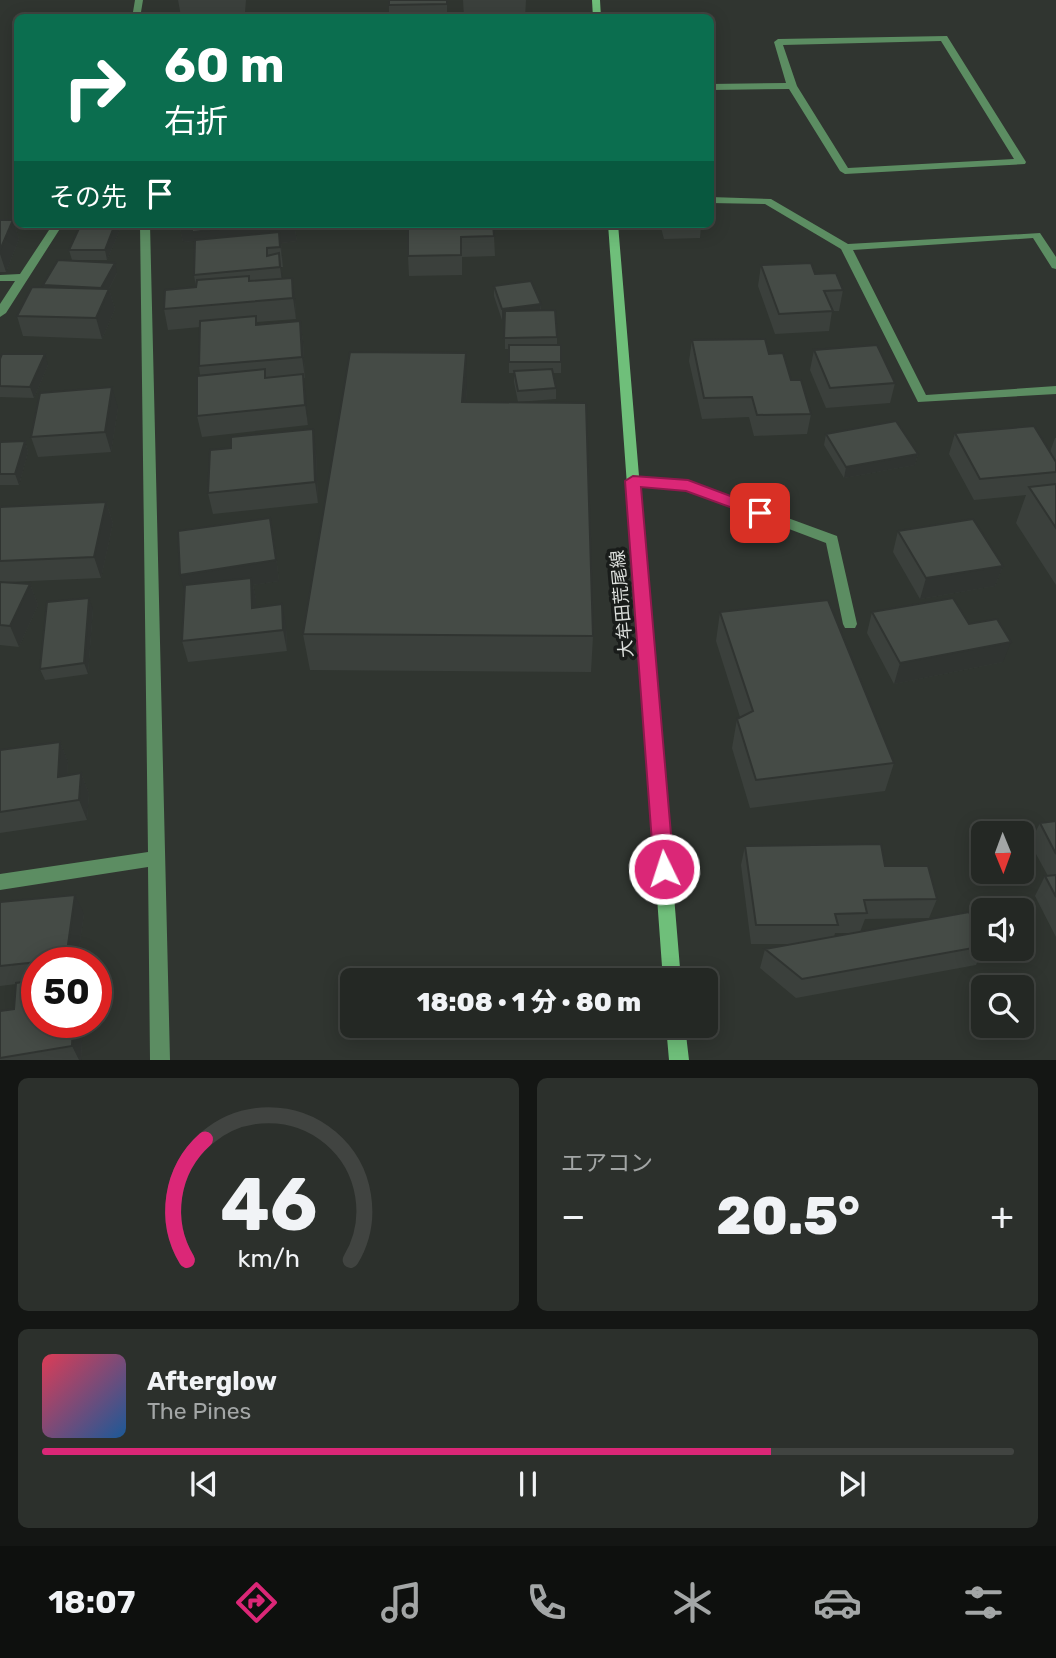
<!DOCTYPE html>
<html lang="ja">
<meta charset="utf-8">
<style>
:root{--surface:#242824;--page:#2c302c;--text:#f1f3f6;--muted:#a3a6a6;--line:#414441;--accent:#db2777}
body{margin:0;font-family:Rubik,"Noto Sans JP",sans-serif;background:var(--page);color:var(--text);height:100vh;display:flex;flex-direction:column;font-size:26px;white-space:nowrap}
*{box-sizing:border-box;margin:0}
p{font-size:23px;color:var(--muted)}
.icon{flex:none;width:38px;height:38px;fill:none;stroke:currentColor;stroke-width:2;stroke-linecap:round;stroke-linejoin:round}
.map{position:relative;height:1060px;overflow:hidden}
.sheet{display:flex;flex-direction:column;gap:18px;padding:18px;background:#141614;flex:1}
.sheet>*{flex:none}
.top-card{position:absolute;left:14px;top:14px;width:700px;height:214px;border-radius:10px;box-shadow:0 4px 18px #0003,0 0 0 2px var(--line);background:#0b6e4f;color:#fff;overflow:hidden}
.needle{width:46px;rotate:179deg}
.buttons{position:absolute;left:971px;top:821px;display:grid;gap:14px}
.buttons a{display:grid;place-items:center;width:63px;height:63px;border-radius:10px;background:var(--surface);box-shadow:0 4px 18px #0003,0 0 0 2px var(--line);font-size:35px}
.speed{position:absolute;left:21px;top:947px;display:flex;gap:14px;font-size:35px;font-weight:700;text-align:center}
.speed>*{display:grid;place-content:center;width:91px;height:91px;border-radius:50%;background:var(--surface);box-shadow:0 4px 18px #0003,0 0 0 2px var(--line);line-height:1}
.speed .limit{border:10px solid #d22;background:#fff;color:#111}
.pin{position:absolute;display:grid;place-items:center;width:60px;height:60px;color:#fff;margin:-30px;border-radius:14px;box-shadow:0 4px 10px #0006}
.me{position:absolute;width:77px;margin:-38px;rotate:356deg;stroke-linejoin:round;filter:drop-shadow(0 0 5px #0008)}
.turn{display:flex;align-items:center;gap:24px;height:147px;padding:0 35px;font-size:32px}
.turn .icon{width:91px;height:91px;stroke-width:2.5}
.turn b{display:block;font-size:49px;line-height:60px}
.then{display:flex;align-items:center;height:66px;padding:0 35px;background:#0003;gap:14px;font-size:26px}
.big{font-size:52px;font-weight:800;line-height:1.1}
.sheet .card{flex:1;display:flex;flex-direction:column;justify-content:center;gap:10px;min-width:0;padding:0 24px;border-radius:10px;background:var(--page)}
.sheet .dial{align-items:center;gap:0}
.dial svg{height:182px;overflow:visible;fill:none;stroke:var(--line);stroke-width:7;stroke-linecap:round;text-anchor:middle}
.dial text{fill:var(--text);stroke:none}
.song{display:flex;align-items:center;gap:21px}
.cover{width:84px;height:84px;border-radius:10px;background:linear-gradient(135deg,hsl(350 70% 55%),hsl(210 70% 35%))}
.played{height:7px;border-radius:4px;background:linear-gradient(90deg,var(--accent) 75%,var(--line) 75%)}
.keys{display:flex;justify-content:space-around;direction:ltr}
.heat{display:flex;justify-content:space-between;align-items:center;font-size:38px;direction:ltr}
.sheet .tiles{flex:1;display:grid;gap:18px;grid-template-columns:1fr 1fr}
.card:last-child{grid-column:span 2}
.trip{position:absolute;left:340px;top:968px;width:378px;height:70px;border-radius:10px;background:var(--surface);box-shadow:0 4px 18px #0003,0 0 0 2px var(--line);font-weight:800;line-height:70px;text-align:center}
.dock{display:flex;height:112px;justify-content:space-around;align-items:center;background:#0e100e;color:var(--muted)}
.dock .icon{width:49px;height:49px}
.dock .selected{color:var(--accent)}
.dock b{font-size:32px;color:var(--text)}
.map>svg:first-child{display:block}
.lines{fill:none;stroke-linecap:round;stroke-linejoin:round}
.minor{fill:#5c8d62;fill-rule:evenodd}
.secondary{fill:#6fbf7a;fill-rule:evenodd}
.wall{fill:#3b403c;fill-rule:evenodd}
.shaded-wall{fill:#303431}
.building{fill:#454b46;stroke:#303431;stroke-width:2}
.route{fill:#db2777;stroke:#8e194d;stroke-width:2}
.labels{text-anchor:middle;stroke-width:7;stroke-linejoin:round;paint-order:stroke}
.street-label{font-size:18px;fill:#dcdfdc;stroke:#191c1a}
</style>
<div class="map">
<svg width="1056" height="1060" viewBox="0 0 1056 1060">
<rect width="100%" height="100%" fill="#303530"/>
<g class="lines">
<path class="minor" d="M135 0H143L140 18H132Z
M947 36 1026 162 1025 164 845 174 840 171 789 89 710 90V84L786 83 774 42 778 39ZM941 41 1014 159 848 168 797 86 783 45Z
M710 197 771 199 848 244 1040 233 1056 257V269L1052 268 1033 238 853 250 926 395 1056 386V394L918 402 841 249 765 204 710 203Z
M53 224H63L6 313 0 317V304L15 281H0V275L20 274Z
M140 224H150L170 1060H150L148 867 0 890V874L148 852Z
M633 476 693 483 837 536 857 624 855 628H845L843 624 826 543 686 490 628 484 626 481 628 478Z"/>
<path class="secondary" d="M592 0H600L601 18H593Z
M608 224H618L681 980H663Z
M666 1026H685L689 1060H669Z"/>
</g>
<path class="wall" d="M178 0H246L245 12 181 16Z
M447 0V13L389 14V5Z
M463 0H526L525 18 464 17Z
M0 220H13L19 239 6 272H0Z
M179 224H294L297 241 281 243 283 267H281L282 279 295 298 296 319 257 322V324L300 321 303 341 305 378H303L308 425 202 437 197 416 200 375 199 366 200 327 168 330 164 309 196 287 194 275V241L183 242Z
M408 224 494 236 495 256 462 257V275L409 276 408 256Z
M660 224H700L701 227 700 238 664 239Z
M121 227 107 260H72L69 250Z
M761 265 815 274 843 290 839 311H832L829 331 775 334 758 286Z
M117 273 109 289 115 309 102 339 23 336 17 316 44 287 43 285Z
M494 286 541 304V310L557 337V345L561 362V373H552L556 388V399L518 402 514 382V373H509V349H505V319L502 320 494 296Z
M692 340 791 380 811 414 807 434 754 436 749 417 702 419 689 361Z
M814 350 895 383 890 403 826 408 810 370Z
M0 359 48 365 34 398 0 397Z
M467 388 466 402 593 636 591 672 310 670 303 634Z
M118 408 111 452 38 457 31 437Z
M955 433 1050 452 1055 438H1056V585L1016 523 1026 495 974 500 949 454Z
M826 434 918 454 915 465 844 478 824 445Z
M25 441 28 452 19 485H0V442Z
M231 448 316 450 318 503 213 514 208 493Z
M106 502 113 523 101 578 7 582 30 584 38 605 19 647 0 645V507Z
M270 518 274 539 279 581 253 585 256 599V607L286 625 287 651 188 662 182 641Z
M898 531 1003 566 995 586 920 599 893 552Z
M93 609 88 674 45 680 40 669Z
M720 612 894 763 885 791 750 808 732 748 737 719 740 717 716 641Z
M872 612 969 624 1003 662 894 684 867 633Z
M60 742 68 762 67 776 81 773 89 794 87 820 0 833V750Z
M1056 821V937L1035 896 1045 876H1048L1030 843 1040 823Z
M745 846 885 866 937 899 929 918 865 919 860 932 984 944V948L976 965 796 998 760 968 765 949 793 944H751L741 865ZM835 933H856L834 937Z
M0 902 84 914 77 962H37V1022H83L81 1060H0V1011L14 1009 16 984 0 986Z"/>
<path class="shaded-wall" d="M13 220 19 239 6 272 0 254V250Z
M115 224H120L121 227 107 260 105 250Z
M179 224H294L297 241 281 243 283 267 280 243 196 252 194 241 183 242Z
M279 253 282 273 283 288 280 267Z
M115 263 117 273 104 299 101 288Z
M292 278 295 298 296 319 293 298Z
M109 289 115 309 102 339 96 318Z
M541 304 540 314 502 320V309Z
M300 321 303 341 305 378 302 357Z
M466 353 467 388 464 437 462 402Z
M45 354 48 365 34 398 30 387Z
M303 374 306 395 308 425 305 405Z
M112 387 118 408 111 452 105 432Z
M313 429 316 450 318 503 315 482Z
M25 441 28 452 19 485 15 474Z
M918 454 915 465 844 478 846 467Z
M106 502 113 523 101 578 94 557Z
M270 518 274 539 279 581 253 585 256 599V628L186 596 180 575Z
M1003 566 995 586 920 599 926 578Z
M30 584 38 605 19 647 10 626Z
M89 598 93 609 88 674 84 663Z
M282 604 286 625 287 651 283 630Z
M1011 642 1003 662 894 684 900 663Z
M60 742 68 762 66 797 58 777Z
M81 773 89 794 87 820 79 800Z
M75 895 84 914 77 962H68L66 959Z
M73 1022H83L81 1060H79L72 1046Z"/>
<path class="building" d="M389 0H447V4L389 5Z
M440 13 442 18H385Z
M0 220H13L0 250Z
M81 224H115L105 250H69Z
M192 224H266L192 232Z
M408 224H493L494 236 461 237V255L408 256Z
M663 224H700L701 227 665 229Z
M279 232 280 247 267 248V256L279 253 280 267 194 275 195 240Z
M58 260 115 263 101 288 43 285Z
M811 263 815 274 836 273 843 290 824 291 833 311 779 314 761 265Z
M249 276V281L292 278 293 298 164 309 165 290 196 287 197 280Z
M531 281 541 304 502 309 494 286Z
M32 287 109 289 96 318 17 316Z
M555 310 557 337 504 338 505 311Z
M256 316V325L300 321 302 357 199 366 200 321Z
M765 339 769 354 783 353 791 380H801L811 414 757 415 752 397 704 398 692 340Z
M509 345H561V362H509Z
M877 345 895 383 830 388 814 350Z
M350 352 466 353 462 402 586 403 593 636 303 634Z
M2 354H45L30 387 0 386V359Z
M265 369V378L303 374 305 405 197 416V376Z
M552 369 556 388 518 391 514 371Z
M112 387 105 432 31 437 40 393Z
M896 421 918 454 846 467 826 434Z
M1034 426 1056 462V472L980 479 955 433Z
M313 429 315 482 208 493 210 450 231 448V437Z
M25 441 15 474H0V442Z
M1056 484V528L1029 487Z
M106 502 94 557 0 561V507Z
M270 518 276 560 180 575 178 531Z
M973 519 1003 566 926 578 898 531Z
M251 578 252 608 282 604 283 630 182 641 185 585Z
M0 582 30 584 10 626 0 625Z
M89 598 84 663 40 669 47 602Z
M953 598 969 624 997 619 1011 642 900 663 872 612Z
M828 600 894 763 756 780 737 719 753 711 720 612Z
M60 742 58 777 81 773 79 800 0 812V750Z
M1056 821V854L1040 823Z
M881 844 885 866H928L937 899 864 900 867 913 835 914 838 925H756L745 846Z
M1056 875V897L1045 876Z
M75 895 66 959 0 966V902Z
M969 912 984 944V946L802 979 765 949Z
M37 980V1022H73L72 1046 0 1058V1011L14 1009 16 983Z"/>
<path class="route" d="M633 476 688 480 765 509 768 513 760 518 686 491 641 487 674 869 671 875 664 878 657 875 654 869 625 481Z"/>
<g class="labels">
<g class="street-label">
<text transform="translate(622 604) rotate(-95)" y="6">大牟田荒尾線</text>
</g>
</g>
</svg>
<div class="buttons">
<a><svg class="needle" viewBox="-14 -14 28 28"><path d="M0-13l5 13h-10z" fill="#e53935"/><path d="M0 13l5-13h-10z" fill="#a3a6a6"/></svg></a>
<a><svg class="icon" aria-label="sound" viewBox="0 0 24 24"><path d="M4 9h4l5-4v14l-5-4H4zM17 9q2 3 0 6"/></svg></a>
<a><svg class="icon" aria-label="search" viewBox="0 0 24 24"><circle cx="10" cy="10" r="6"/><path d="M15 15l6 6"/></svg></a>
</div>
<div class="speed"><div class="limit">50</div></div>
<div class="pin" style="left:760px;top:513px;background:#d93025"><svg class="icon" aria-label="arrive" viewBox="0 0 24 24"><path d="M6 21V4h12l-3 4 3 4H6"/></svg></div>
<svg class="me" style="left:664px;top:869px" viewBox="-20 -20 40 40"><circle r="17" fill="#db2777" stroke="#fff" stroke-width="3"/><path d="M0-11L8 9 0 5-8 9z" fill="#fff"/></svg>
<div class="trip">18:08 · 1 分 · 80 m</div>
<div class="top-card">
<div class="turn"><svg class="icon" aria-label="right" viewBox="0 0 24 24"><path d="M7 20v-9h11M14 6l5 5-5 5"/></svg><div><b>60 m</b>右折</div></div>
<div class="then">その先<svg class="icon" aria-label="arrive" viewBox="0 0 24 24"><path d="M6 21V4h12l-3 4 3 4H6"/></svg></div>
</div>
</div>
<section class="sheet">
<div class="tiles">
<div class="card dial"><svg viewBox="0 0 100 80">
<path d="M14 69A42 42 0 1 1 86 69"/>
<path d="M14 69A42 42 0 0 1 22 16" stroke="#db2777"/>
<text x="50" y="56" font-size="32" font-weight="700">46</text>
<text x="50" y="72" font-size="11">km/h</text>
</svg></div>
<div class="card"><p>エアコン</p>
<div class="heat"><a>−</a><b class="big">20.5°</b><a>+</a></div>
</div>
<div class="card">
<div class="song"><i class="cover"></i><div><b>Afterglow</b><p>The Pines</p></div></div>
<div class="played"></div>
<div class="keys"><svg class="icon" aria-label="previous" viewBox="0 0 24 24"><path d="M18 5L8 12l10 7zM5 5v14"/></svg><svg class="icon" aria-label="pause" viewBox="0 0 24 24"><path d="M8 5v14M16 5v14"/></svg><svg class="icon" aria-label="next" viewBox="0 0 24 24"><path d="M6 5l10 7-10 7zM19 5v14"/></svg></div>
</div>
</div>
</section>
<nav class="dock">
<b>18:07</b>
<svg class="icon selected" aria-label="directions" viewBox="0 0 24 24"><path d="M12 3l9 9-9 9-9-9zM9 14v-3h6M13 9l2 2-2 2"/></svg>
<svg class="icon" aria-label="music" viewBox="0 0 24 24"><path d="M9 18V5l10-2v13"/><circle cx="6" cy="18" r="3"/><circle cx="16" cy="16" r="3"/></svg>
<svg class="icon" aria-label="phone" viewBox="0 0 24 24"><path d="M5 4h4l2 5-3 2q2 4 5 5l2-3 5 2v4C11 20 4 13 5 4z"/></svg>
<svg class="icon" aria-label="climate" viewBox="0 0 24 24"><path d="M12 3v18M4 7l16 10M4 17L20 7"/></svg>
<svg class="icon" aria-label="car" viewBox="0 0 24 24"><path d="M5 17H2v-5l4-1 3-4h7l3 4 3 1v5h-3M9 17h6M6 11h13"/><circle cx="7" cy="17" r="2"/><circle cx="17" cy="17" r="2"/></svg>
<svg class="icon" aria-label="filters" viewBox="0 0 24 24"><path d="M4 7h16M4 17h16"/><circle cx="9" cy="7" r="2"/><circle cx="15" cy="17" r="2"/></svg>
</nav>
